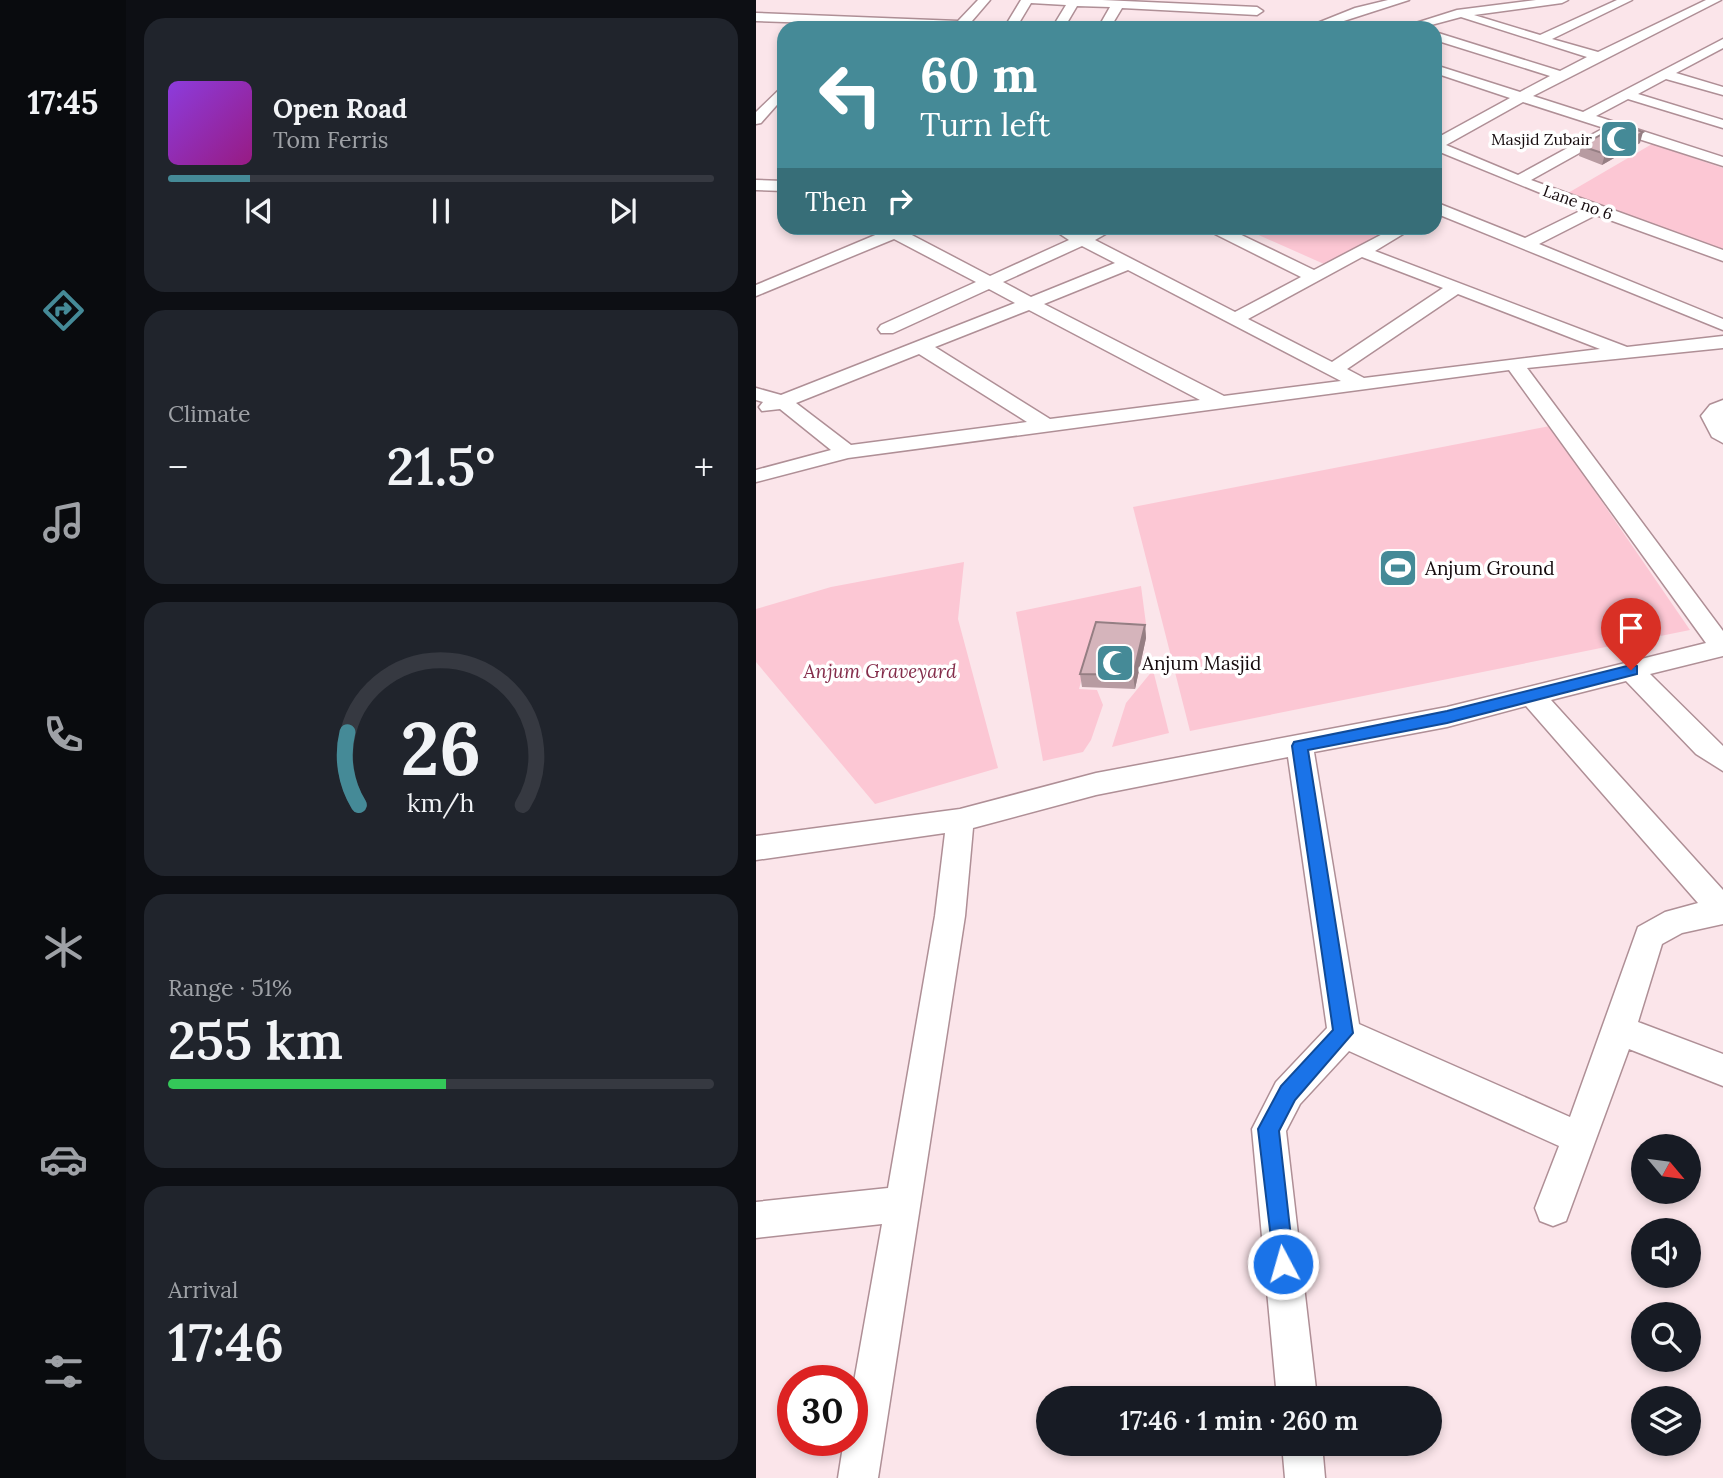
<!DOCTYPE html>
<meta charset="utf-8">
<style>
:root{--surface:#171b24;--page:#20242c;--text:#f1f3f6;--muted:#9ea1a6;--line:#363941;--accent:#458a97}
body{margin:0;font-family:Lora,serif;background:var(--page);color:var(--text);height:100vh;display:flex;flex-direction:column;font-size:26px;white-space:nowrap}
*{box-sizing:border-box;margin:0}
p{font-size:23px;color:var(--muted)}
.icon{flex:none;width:38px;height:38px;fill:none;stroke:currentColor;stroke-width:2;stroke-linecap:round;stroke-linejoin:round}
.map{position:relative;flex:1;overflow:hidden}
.side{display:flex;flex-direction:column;gap:18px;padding:18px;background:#0d0f14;width:630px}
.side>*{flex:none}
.top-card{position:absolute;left:21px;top:21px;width:665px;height:214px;border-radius:21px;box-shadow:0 4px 10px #0003;background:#458a97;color:#fff;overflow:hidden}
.needle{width:46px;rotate:119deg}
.buttons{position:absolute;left:875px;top:1134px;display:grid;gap:14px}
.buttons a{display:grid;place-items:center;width:70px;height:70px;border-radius:50%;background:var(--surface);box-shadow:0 4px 10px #0003;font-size:35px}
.speed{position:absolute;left:21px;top:1365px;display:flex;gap:14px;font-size:35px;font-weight:700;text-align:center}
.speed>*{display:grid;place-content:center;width:91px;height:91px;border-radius:50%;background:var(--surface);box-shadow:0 4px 10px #0003;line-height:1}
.speed .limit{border:10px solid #d22;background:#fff;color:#111}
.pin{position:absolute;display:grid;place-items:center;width:60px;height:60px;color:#fff;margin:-72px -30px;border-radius:50% 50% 50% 0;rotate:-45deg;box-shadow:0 0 7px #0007}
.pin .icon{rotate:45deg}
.me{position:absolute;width:77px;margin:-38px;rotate:354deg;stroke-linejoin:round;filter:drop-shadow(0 0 5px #0008)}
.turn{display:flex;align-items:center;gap:24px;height:147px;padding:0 28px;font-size:32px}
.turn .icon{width:91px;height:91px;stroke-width:2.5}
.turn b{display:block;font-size:49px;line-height:60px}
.then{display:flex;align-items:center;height:66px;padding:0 28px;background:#0003;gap:14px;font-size:26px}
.big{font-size:52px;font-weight:600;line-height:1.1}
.side .card{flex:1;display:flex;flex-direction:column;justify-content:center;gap:10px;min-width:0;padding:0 24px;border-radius:21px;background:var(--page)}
.side .dial{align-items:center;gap:0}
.dial svg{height:182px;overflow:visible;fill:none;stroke:var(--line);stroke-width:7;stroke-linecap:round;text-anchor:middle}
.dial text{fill:var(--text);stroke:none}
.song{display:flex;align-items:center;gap:21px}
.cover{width:84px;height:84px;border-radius:10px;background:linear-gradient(135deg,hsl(270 70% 55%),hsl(310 70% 35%))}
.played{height:7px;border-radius:4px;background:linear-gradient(90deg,var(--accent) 15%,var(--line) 15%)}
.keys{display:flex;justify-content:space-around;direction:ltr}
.heat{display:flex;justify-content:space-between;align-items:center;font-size:38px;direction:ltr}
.charge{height:10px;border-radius:5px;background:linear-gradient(90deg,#34c759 51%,var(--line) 0)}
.trip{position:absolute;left:280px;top:1386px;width:406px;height:70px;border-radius:35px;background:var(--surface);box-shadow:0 4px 10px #0003;font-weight:600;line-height:70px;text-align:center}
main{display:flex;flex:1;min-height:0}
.dock{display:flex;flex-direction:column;width:126px;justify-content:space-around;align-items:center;background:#090b0e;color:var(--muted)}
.dock .icon{width:49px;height:49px}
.dock .selected{color:var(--accent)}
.dock b{font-size:32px;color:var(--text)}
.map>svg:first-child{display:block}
.green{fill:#fcc7d4}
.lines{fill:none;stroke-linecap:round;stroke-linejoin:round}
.street-casing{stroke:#af8f96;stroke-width:3}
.street{fill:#fff;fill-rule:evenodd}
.wall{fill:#b79ba1}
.shaded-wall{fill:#957e83}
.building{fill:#d5b4bb;stroke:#957e83;stroke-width:2}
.route{fill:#1a73e8;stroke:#114b97;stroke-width:2}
.labels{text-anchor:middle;stroke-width:7;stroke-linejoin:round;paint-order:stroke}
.far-poi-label{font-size:16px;fill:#150a0d;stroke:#fff;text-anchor:end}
.far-street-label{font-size:16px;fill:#150a0d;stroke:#fff}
.poi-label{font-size:19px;fill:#150a0d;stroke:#fff;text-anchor:start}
.park-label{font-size:19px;font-style:italic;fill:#842d4b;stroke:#fff}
</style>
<main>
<nav class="dock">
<b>17:45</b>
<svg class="icon selected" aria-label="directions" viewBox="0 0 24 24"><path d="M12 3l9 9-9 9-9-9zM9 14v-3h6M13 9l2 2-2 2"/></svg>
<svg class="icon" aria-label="music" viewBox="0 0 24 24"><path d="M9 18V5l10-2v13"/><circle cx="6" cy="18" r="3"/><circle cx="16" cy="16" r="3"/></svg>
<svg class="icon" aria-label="phone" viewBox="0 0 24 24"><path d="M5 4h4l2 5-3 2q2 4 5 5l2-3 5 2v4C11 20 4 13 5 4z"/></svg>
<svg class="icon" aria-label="climate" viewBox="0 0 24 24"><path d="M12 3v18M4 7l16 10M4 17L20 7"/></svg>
<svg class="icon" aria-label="car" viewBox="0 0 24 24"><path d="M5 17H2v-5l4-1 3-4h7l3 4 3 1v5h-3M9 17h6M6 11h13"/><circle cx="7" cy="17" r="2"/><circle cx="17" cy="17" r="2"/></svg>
<svg class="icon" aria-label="filters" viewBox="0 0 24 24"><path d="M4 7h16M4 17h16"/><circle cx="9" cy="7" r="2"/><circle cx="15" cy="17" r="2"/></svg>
</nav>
<section class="side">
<div class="card">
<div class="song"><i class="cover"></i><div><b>Open Road</b><p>Tom Ferris</p></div></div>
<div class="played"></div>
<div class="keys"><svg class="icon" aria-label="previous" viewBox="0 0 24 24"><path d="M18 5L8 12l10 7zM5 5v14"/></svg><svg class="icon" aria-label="pause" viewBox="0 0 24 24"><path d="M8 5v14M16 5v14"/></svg><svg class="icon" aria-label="next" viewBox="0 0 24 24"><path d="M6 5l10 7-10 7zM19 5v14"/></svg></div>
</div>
<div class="card"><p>Climate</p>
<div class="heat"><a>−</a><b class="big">21.5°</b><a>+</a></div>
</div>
<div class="card dial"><svg viewBox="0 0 100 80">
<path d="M14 69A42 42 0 1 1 86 69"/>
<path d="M14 69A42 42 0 0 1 9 37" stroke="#458a97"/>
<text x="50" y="56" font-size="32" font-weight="700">26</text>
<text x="50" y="72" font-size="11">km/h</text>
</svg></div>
<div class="card"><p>Range · 51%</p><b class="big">255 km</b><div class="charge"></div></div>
<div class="card"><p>Arrival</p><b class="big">17:46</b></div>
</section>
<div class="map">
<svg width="967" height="1478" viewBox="0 0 967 1478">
<rect width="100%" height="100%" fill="#fbe5ea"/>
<path class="green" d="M896 144 967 168V250L812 193Z
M487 228H638L568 264Z
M794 426 934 630 434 731 377 507Z
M208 562 202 619 242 768 119 804 0 662V609L75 587Z
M385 586 390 624 342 621 323 689 341 690 347 705 335 740 327 752 287 761 260 612Z
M397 670 413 733 356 747 370 703Z"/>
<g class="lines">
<g class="street-casing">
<path id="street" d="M222 0H234L210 28 0 21V13L202 21Z
M265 0H346L501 7 507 11 501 15 366 8 354 28H342L354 7 321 6 308 28H296L310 5 275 3 260 28H248Z
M632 0H653L566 28H549L599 8Z
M780 0H812L806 3 718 15 784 35 861 0H876L796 39 842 52 950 0H965L777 96 827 112 967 39V48L920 73 967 87V95L910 79 882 94 967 120V128L872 99 840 116 967 157V166L861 132 775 180 967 250V261L840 215 783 244 967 319V330L679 213V202L769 238 826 210 679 150V139L754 98 679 73V65L764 92 794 76 679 40V32L804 71 831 57 705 17 664 28H644L701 10ZM767 102 848 128 762 175 690 145Z
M28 85V97L5 123 0 124V112Z
M0 180 28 181V191L0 190Z
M136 228H158L152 233 234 276 313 240 295 228H314L326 234 340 228H360L339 240 479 312 545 277 453 231 451 228H471L558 270 638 228H657L619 251 871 347 967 336V348L771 368 967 631V656L894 674 967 746V771L940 754 870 681 795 700 967 890V924L926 933 906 944 882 1022 967 1054V1086L873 1049 810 1221 797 1226 784 1221 779 1208 803 1146 593 1051 544 1104 530 1131 561 1398H521L496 1129 520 1082 571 1028 532 757 340 795 217 828 209 916 122 1478H82L88 1440H96V1393L126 1224 0 1238V1202L132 1188 179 916 189 833 0 860V836L204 809 340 773 691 707 950 643 753 370 92 458 0 482V470L75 450 24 409 6 411 3 407 7 402 0 400V388L25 395 259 303 233 289 137 333H125L122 329 125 325 220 282 138 239 0 296V285ZM326 246 359 263 275 297 247 282ZM606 257 687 288 576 362 492 319ZM372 270 585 381 468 396 288 304ZM702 294 844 349 608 378 591 369ZM273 310 444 400 294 419 179 347ZM163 354 271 422 95 445 40 403ZM770 706 942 903 909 912 882 927 814 1117 603 1024 558 752 691 727Z
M967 400V443L956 437 945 416 954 405Z
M526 1444H566L569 1478H529Z"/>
</g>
<use href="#street" class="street"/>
</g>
<path class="wall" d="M884 143 846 165 823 156 825 146Z
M389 625 390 638 379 689 326 687 324 674Z"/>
<path class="shaded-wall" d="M887 132 884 143 846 165 849 154Z
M389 625 390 638 379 689 377 675Z"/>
<path class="building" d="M864 124 887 132 849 154 825 146Z
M340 622 389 625 377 675 324 674Z"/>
<path class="route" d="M875 665 881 666V674L691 723 552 750 597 1033 539 1100 523 1131 538 1264 535 1272 527 1275 519 1272 502 1129 525 1086 577 1030 536 746 538 742 691 711Z"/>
<defs>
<g id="mosque-square" transform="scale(2.0125)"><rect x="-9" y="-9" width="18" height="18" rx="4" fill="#458a97" stroke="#fff"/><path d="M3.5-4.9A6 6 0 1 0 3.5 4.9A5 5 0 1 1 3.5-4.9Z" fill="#fff"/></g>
<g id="stadium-square" transform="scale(2.0125)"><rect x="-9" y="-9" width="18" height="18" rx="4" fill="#458a97" stroke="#fff"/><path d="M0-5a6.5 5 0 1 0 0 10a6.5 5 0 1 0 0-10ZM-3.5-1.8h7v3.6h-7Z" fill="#fff"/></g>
</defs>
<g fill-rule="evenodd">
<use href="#mosque-square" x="863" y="139"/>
<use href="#stadium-square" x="642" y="568"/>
<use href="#mosque-square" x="359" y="663"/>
</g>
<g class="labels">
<g class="far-poi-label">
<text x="836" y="145">Masjid Zubair</text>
</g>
<g class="far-street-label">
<text transform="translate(822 202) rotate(20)" y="6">Lane no 6</text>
</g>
<g class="poi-label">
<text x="669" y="575">Anjum Ground</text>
<text x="386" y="670">Anjum Masjid</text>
</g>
<g class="park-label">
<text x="124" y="678">Anjum Graveyard</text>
</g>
</g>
</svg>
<div class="buttons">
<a><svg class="needle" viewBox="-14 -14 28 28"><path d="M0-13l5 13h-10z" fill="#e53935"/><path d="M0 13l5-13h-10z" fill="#9ea1a6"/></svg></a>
<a><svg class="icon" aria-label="sound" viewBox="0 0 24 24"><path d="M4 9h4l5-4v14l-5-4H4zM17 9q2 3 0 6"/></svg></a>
<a><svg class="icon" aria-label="search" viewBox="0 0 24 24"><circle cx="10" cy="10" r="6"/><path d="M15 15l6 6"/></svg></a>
<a><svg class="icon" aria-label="layers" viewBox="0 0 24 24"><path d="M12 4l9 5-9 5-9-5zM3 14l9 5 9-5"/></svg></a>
</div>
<div class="speed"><div class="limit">30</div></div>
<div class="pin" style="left:875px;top:670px;background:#d93025"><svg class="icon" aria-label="arrive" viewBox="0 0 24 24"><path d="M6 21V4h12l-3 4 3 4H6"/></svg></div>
<svg class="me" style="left:527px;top:1264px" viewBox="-20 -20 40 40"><circle r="17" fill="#1a73e8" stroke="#fff" stroke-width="3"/><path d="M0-11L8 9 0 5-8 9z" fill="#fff"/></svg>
<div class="trip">17:46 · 1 min · 260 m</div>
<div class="top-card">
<div class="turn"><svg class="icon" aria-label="left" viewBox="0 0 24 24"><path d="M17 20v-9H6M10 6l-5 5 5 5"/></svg><div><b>60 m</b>Turn left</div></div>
<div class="then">Then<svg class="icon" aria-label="right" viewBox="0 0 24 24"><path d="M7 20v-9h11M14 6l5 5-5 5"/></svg></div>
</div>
</div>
</main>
